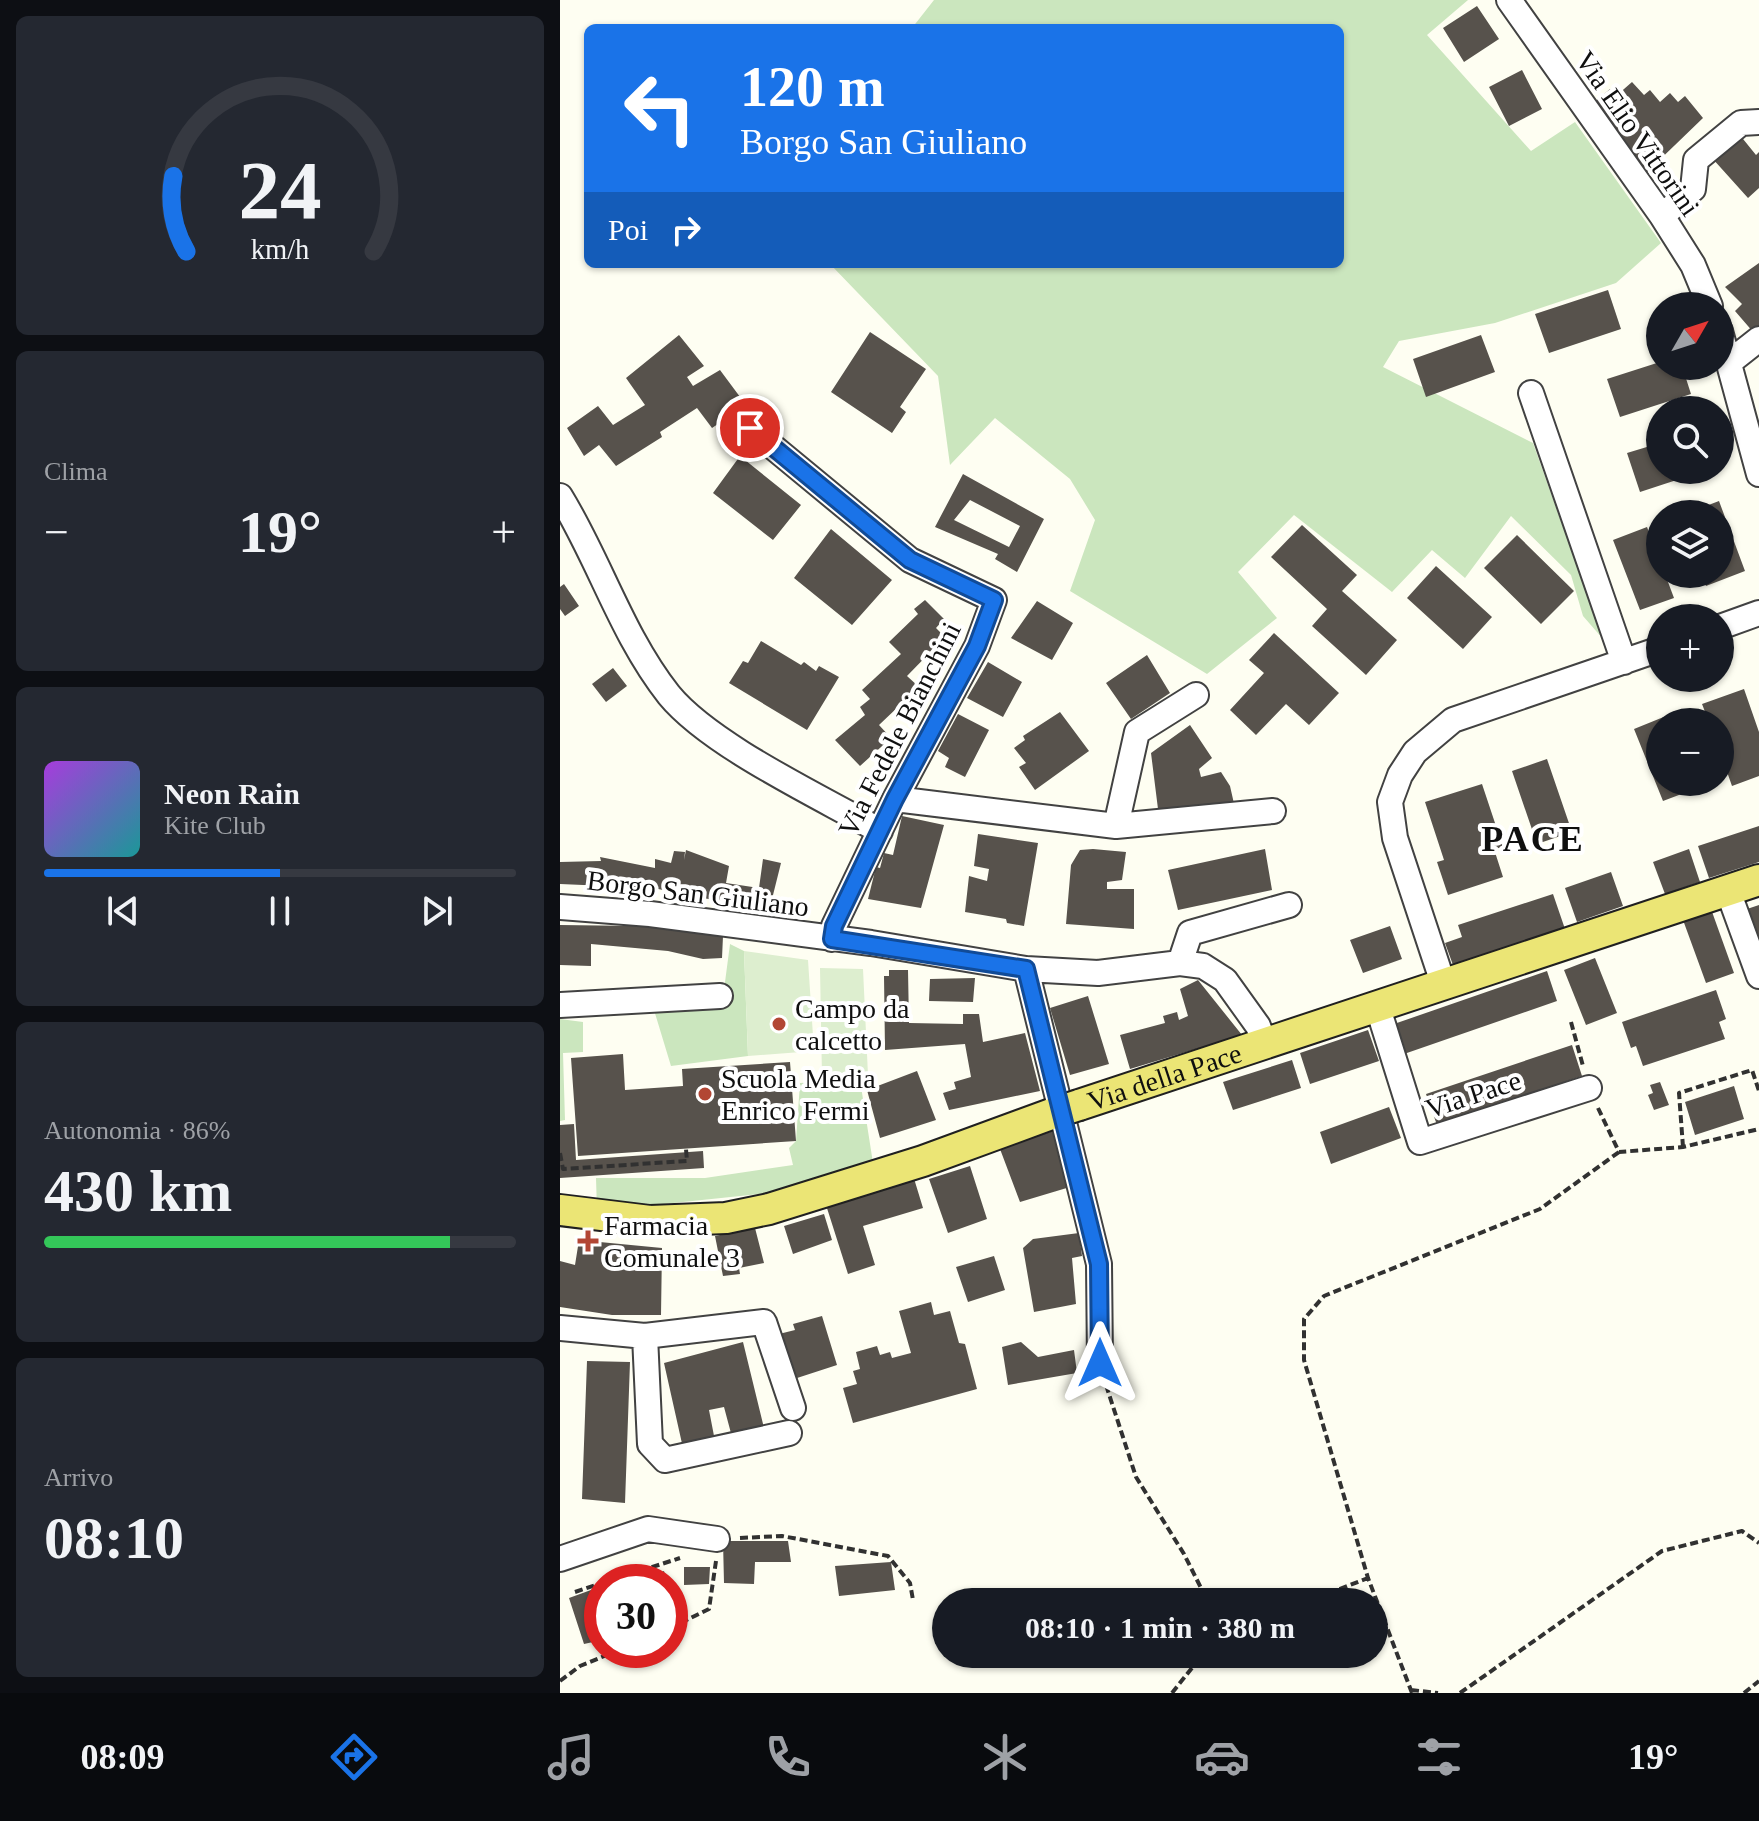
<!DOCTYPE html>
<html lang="it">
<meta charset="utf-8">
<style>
:root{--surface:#171b24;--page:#242831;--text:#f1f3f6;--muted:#9ea1a6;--line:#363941;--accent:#1a73e8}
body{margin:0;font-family:Georgia,serif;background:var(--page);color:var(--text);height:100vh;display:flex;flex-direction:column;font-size:30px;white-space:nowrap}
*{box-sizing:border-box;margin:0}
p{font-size:26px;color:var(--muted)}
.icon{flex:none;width:44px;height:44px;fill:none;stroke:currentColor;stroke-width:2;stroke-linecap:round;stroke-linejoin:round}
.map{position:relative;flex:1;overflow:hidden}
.details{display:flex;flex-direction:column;gap:16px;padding:16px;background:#0d0f14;width:560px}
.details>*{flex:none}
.banner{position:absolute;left:24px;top:24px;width:760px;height:244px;border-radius:12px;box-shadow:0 2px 6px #0004;background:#1a73e8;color:#fff;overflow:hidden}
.needle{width:52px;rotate:51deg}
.tools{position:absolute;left:1086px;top:292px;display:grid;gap:16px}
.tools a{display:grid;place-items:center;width:88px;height:88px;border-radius:50%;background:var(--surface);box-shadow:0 2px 6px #0004;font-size:40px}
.speed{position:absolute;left:24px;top:1564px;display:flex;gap:16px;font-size:40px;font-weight:700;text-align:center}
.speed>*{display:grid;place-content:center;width:104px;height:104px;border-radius:50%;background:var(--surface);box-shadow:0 2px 6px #0004;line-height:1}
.speed .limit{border:12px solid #d22;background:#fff;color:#111}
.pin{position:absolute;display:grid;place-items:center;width:68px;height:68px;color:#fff;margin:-34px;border:4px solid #fff;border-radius:50%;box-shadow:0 2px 8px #0007}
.me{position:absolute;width:88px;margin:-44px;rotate:0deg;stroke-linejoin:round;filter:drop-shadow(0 0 6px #0008)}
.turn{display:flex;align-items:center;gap:28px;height:168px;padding:0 24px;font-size:36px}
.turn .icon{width:104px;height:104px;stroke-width:2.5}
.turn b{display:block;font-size:56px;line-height:68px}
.then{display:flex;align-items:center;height:76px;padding:0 24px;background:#0003;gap:16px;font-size:30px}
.big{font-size:60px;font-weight:700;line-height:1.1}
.details .card{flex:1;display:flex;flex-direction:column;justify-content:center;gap:12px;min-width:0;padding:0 28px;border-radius:12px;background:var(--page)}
.details .dial{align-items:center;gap:0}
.dial svg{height:208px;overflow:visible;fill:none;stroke:var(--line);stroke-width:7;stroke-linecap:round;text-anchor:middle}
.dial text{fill:var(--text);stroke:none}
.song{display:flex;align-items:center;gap:24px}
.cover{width:96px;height:96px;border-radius:12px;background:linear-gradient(135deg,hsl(280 70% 55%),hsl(180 70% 35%))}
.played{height:8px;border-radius:4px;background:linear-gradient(90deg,var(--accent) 50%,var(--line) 50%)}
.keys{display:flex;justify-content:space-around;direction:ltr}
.heat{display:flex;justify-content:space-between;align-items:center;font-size:44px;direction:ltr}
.charge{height:12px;border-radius:6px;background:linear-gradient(90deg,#34c759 86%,var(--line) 0)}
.trip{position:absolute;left:372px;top:1588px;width:456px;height:80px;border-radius:40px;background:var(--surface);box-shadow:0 2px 6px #0004;font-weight:700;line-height:80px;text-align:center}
.tabs{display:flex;height:128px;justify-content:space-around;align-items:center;background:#090b0e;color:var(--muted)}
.tabs .icon{width:56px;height:56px}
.tabs .active{color:var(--accent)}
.tabs b{font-size:36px;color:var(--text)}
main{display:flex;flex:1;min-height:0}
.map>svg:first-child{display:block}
.green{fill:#cbe6be}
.pitch{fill:#ddeecf}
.building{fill:#57524c;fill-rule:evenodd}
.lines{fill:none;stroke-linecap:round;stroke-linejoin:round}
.minor-casing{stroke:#424242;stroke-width:28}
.major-casing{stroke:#202020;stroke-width:34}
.path{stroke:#313131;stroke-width:4;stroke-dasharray:8 4;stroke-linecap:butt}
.minor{stroke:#fff;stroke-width:24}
.major{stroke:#ebe575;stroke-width:30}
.major-bridge-casing{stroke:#202020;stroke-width:34;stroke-linecap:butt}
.major-bridge{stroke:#ebe575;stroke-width:30}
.route-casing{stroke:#114b97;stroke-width:20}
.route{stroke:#1a73e8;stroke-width:14}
.poi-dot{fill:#b24634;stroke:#fff;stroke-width:3}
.labels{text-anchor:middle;stroke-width:8;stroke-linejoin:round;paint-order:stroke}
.street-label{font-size:28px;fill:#0f0f0f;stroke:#fff}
.poi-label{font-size:28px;fill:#0f0f0f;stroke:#fff;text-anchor:start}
.district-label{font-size:36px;font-weight:bold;letter-spacing:2px;fill:#0f0f0f;stroke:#fff}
</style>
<main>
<section class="details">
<div class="card dial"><svg viewBox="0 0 100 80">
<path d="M14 69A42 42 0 1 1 86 69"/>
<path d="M14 69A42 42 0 0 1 9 40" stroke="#1a73e8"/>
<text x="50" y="56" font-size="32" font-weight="700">24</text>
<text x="50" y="72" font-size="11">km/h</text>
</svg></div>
<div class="card"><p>Clima</p>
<div class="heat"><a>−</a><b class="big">19°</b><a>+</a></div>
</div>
<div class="card">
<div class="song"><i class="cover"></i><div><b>Neon Rain</b><p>Kite Club</p></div></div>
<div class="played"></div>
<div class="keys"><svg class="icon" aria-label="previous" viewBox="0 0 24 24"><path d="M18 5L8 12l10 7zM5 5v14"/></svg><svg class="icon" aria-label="pause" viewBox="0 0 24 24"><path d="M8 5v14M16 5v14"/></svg><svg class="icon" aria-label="next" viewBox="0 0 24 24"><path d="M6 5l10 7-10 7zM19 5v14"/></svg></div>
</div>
<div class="card"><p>Autonomia · 86%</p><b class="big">430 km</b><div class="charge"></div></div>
<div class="card"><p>Arrivo</p><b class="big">08:10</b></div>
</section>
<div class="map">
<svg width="1199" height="1693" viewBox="0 0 1199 1693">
<rect width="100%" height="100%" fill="#fefef2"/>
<path class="green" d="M374 0H908L867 35 971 151 1015 122 1101 243 1056 283 935 323 839 341 823 367 973 443 1043 639 1023 616 1011 575 951 516 905 578 872 550 832 592 734 515 678 572 717 618 647 674 510 591 535 520 510 479 435 418 390 465 378 376 270 264H780V28H352Z
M170 944 184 951 188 1056 111 1066 94 1010 162 1005Z
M0 1019 23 1022V1052L3 1053 5 1120 0 1121Z
M300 1080 313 1163 237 1190 37 1211 36 1178H145L233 1165 229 1148 236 1141 240 1083Z"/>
<path class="pitch" d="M184 951 248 960 254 1051 188 1056Z
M260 968 303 969 308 1075 262 1077Z"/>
<path class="building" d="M917 6 939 39 904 62 883 28Z
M962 70 982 109 949 126 929 87Z
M1072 82 1084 95 1090 90 1100 102 1110 93 1118 102 1125 96 1143 118 1087 172 1031 105 1050 89 1056 96Z
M1179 134 1196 155 1199 152V188L1188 198 1152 158Z
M1199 263V329L1194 333 1175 311 1182 304 1165 287Z
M1048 290 1061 329 989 353 975 314Z
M310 332 366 369 340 407 346 412 332 433 271 392Z
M119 335 144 366 127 377 133 386 160 370 186 405 152 428 137 408 100 432 102 437 56 466 39 445 24 456 7 428 38 406 53 425 85 405 66 378Z
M921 335 935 372 866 397 853 359Z
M1100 362V366H1122L1131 394 1060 417 1047 379Z
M1100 443V470L1144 471 1080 492 1067 453Z
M180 456 241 505 213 540 153 493Z
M403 474 484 519 457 572 435 559 438 554 375 527ZM410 500 460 526 449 547 394 520Z
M1159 501 1185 571 1146 586 1141 574H1160V514H1125Z
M742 525 797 575 782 591 837 640 806 675 752 626 767 609 711 557Z
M1087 527 1100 562V574H1105L1114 598 1080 610 1053 540Z
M271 529 332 580 292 625 234 578Z
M957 535 1014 591 981 624 924 568Z
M876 566 932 617 903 649 847 598Z
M4 584 19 606 5 616 0 609V587Z
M365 600 384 619 376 628 385 637 347 676 359 687 319 725 331 738 300 766 275 740 305 715 300 707 310 699 302 690 341 654 329 642 358 614 354 609Z
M477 601 513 623 492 660 451 638Z
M714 633 779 693 749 725 726 704 696 735 670 710 704 673 689 660Z
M201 641 241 665 244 662 256 671 259 666 279 677 247 730 169 683 183 661 188 663Z
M587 655 610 693 571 719 546 683Z
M428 662 462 682 443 717 407 698Z
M53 668 67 686 46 702 32 684Z
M1184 689 1199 732V776L1172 786 1160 752V722H1149L1142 704Z
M500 712 529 751 475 790 459 767 466 763 454 748 465 740 463 736Z
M398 714 429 730 405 777 385 767 389 758 378 751Z
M1111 714 1114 722H1100V782H1138L1140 787 1103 801 1074 729Z
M630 725 652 758 639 769 641 777 661 772 670 786 675 808 599 817 591 753Z
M987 759 1012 832 977 844 952 771Z
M922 784 943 847 934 849 943 877 888 895 877 862 884 860 865 802Z
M342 816 384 825 361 908 308 899 316 867 320 868 324 853 333 855Z
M1199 826V862L1149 878 1138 846Z
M418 834 478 843 464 926 447 923 446 919 405 912 409 876 427 881 429 869 414 866Z
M533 849 566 852 562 880 547 882V889H574V929L506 924 511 865 520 850Z
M705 849 712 890 618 910 608 870Z
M1129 849 1140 882 1105 894 1093 862Z
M126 850 169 866 166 883 199 888 203 859 221 863 209 911 93 888 0 884V862L41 861 40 857 95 868V859L111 863 114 851 125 852 124 860Z
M1051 872 1063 906 1017 922 1005 888Z
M993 894 1005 929 893 965 885 943 902 937 898 925Z
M1199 905V944L1187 909Z
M1151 909 1174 973 1146 983 1123 920Z
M0 925 79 926 163 936 162 958 143 959 108 951 31 944V966L0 965Z
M830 926 842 959 803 973 790 940Z
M1035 958 1057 1013 1026 1025 1004 970Z
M329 970H348L349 1023 403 1024V1014H419L423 1042 465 1033 480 1091 389 1110 383 1093 396 1089 394 1082 411 1077 405 1044 325 1050 324 976H329Z
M987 971 997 1001 844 1054 834 1024Z
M415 978 413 1002 369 1001 370 979Z
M638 980 682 1035 570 1069 560 1035 605 1023 603 1016 617 1012 619 1020 628 1016 620 989Z
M1156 990 1166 1019 1159 1022 1165 1039 1083 1066 1076 1046 1071 1048 1062 1022Z
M528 996 549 1064 510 1075 490 1008Z
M808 1030 819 1061 750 1084 740 1053Z
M1012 1045 1022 1076 877 1125 866 1094Z
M63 1054 65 1090 123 1086 122 1069 230 1062 236 1141 18 1156 11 1058Z
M732 1060 741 1088 673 1110 663 1082Z
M357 1071 376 1120 320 1138 307 1090Z
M1100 1082 1109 1105 1094 1110 1088 1095 1093 1093 1090 1085Z
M1174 1086 1184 1119 1135 1135 1125 1102Z
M829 1107 841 1138 771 1164 760 1132Z
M14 1124 16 1160 143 1151 144 1168 0 1178V1125Z
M496 1130 510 1187 460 1202 440 1149Z
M410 1166 427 1219 388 1233 369 1179Z
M352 1172 363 1208 303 1226 315 1265 288 1274 266 1205Z
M264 1214 272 1240 233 1254 224 1226Z
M195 1228 204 1263 179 1268 180 1274 163 1276 155 1236Z
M519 1233 522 1256 512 1258 516 1304 474 1312 463 1248 473 1239Z
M19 1240 102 1248 101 1315H52L0 1307V1261L15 1265Z
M434 1256 445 1290 408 1302 396 1267Z
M371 1302 374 1315 390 1311 399 1343 405 1344 417 1389 293 1423 283 1388 297 1384 293 1371 300 1369 296 1352 317 1346 320 1355 330 1352 332 1358 351 1353 339 1311Z
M262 1316 277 1365 234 1379 219 1334 235 1330 233 1324Z
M183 1342 204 1428 172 1437 164 1407 149 1410 155 1441 123 1448 104 1363Z
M461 1342 478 1357 514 1350 517 1373 448 1385 442 1347Z
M27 1361 70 1362 65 1503 22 1499Z
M163 1541H228L231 1562H195L194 1584 164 1583Z
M331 1562 335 1590 279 1596 275 1566Z
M124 1567H150L149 1584 124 1585Z
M104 1571 107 1582H58L89 1572 90 1576Z
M42 1586V1640L24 1644 9 1598Z"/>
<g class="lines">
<g class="minor-casing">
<path id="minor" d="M949 0 1102 216 1133 265 1150 306
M1102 216 1133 189 1136 160 1181 123 1199 122
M1160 331 1199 474
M1171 361 1199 339
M971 393 1064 662
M190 428 350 560 434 600 417 646 335 799 274 926 272 939
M0 496C40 561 61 634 109 695 151 746 261 797 320 831
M1160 627 1199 613
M335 799 556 826 713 811
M556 826 577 732 636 695
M1168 891 1199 976
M0 907 90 914 311 943 466 969 538 973 620 963 643 966 665 980 698 1026 705 1044
M620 963 630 933 729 905
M466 969 539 1264 540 1363
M883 983 835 838 830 802 840 775 855 752 893 720 1100 649
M0 1005 160 996
M817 1005 860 1142 1029 1088
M0 1328 85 1336 204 1322 233 1408
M85 1336 90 1444 105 1460 229 1433
M0 1559 88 1529 157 1539"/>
</g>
<g class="major-casing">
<g id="major">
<path id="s1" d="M519 1105 1199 880"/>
<path d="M0 1210 90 1221 166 1218 209 1209 363 1161 494 1113"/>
</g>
</g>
<path class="path" d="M1011 1022 1023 1066
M1038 1108 1059 1152 1123 1147 1199 1129
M1123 1147 1119 1093 1192 1070 1199 1091
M0 1153 3 1169 127 1161 126 1149
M546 1385 576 1477 624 1554 648 1602
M180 1538 222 1536 328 1556 350 1583 353 1600
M46 1582 120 1558
M15 1592 42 1583
M746 1602 808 1578
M110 1628 149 1609 156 1561
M0 1681 20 1666 59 1650
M851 1690 878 1693
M612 1693 643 1654
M852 1693 808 1578 744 1360V1319L764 1296 980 1209 1059 1152
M900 1693 1102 1551 1182 1531 1199 1543
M1184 1693 1199 1681"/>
<use href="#minor" class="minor"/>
<use href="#major" class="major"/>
<g class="major-bridge-casing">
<path id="major-bridge" d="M494 1113 519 1105"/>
</g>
<use href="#major-bridge" class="major-bridge"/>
</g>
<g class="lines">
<g class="route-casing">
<path id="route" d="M190 428 350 560 434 600 417 646 335 799 274 926 272 939 466 969 539 1264 540 1363"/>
</g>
<use href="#route" class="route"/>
</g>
<g class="poi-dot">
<circle cx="219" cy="1024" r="8"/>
<circle cx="145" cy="1094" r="8"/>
<path d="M24 1229h8v8h8v8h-8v8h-8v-8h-8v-8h8z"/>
</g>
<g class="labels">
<g class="street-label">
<text transform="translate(1078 133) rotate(55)" y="10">Via Elio Vittorini</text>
<text transform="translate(339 729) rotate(-63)" y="10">Via Fedele Bianchini</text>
<text transform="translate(138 893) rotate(7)" y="10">Borgo San Giuliano</text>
<text dy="10" stroke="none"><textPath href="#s1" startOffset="90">Via della Pace</textPath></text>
<text transform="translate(913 1094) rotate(-18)" y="10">Via Pace</text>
</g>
<g class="poi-label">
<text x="235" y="1018">Campo da<tspan x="235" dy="32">calcetto</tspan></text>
<text x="161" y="1088">Scuola Media<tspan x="161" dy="32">Enrico Fermi</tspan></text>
<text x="44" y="1235">Farmacia<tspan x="44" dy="32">Comunale 3</tspan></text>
</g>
<g class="district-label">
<text x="973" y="851">PACE</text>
</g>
</g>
</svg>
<div class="tools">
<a><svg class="needle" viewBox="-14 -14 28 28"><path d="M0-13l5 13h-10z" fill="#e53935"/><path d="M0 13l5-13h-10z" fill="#9ea1a6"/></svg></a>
<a><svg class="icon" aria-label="search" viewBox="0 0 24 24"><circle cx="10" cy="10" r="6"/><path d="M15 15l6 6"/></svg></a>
<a><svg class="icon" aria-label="layers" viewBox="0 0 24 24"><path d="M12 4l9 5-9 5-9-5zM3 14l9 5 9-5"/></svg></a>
<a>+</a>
<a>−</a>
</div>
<div class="speed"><div class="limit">30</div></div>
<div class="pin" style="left:190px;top:428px;background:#d93025"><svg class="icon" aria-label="arrive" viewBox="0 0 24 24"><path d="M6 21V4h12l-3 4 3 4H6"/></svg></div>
<svg class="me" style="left:540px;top:1363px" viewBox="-20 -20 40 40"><path d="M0-17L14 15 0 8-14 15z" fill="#1a73e8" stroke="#fff" stroke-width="4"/></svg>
<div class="trip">08:10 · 1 min · 380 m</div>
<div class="banner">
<div class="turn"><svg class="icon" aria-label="left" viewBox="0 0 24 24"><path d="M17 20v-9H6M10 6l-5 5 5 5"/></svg><div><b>120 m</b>Borgo San Giuliano</div></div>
<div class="then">Poi<svg class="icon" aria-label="right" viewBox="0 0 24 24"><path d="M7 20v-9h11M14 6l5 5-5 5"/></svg></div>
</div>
</div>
</main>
<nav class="tabs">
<b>08:09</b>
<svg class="icon active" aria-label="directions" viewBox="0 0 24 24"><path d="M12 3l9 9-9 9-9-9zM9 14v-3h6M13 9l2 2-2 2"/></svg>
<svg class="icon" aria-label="music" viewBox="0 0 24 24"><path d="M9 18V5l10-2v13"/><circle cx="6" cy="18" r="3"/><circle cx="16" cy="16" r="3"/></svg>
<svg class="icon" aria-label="phone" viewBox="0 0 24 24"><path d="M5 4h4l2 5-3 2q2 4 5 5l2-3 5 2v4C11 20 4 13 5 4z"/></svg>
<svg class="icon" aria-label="climate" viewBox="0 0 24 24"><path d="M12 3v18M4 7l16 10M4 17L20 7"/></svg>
<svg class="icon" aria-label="car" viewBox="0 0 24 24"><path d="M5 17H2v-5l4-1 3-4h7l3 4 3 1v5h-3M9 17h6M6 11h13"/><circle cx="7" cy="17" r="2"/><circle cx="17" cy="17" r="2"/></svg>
<svg class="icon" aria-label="filters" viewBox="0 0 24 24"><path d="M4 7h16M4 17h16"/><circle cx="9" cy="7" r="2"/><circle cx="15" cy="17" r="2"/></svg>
<b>19°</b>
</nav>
